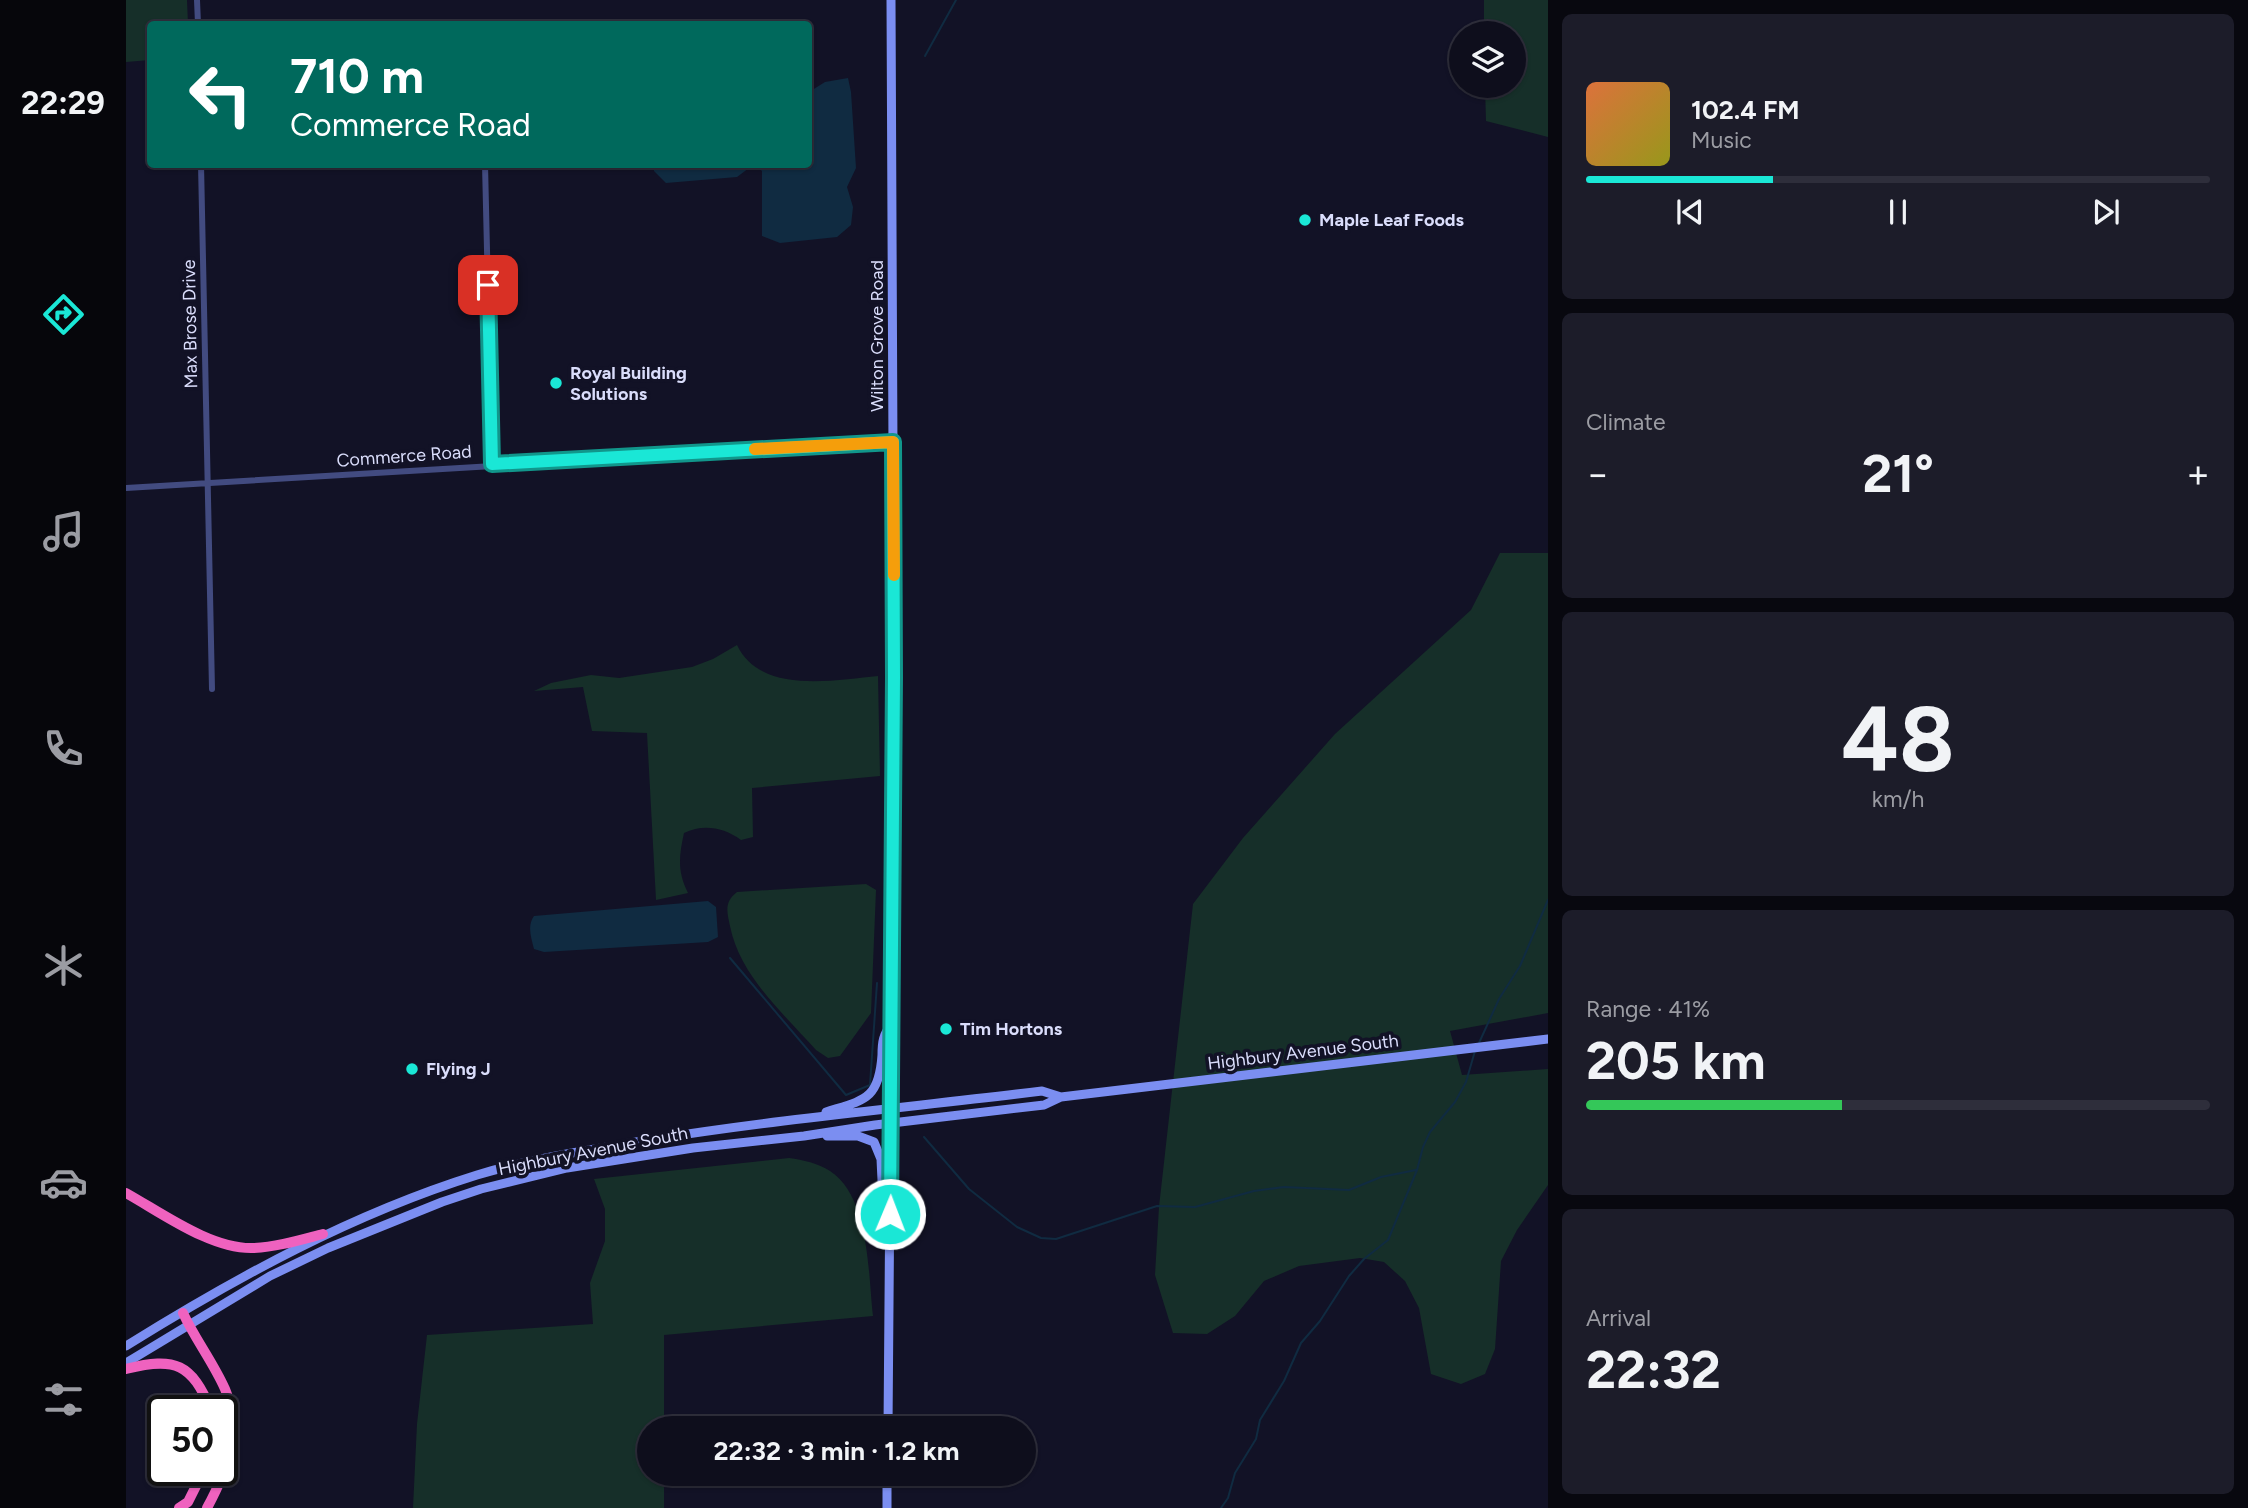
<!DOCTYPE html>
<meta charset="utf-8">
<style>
:root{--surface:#0e0e1c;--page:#1c1c29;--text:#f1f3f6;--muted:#9b9ca3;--line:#2e2e3b;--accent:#1ae7d6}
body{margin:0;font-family:Figtree,sans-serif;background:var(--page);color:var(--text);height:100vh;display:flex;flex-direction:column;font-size:26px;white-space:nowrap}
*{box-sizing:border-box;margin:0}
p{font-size:23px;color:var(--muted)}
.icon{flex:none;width:38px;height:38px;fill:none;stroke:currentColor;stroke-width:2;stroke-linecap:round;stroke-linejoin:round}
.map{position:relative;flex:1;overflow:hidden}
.drawer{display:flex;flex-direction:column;gap:14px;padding:14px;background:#08080f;width:700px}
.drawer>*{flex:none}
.banner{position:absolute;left:21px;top:21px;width:665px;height:147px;border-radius:7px;box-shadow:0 2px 5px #0004,0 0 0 2px var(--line);background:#00695c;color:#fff;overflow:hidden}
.controls{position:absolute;left:1323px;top:21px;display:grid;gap:14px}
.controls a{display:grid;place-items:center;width:77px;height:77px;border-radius:50%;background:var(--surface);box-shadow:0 2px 5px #0004,0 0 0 2px var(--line);font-size:35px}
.speed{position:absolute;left:21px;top:1395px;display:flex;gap:14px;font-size:35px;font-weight:700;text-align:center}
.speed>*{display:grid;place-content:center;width:91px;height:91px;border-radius:50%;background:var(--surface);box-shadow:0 2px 5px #0004,0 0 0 2px var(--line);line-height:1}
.speed .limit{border:4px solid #111;border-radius:10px;background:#fff;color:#111}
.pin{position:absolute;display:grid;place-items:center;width:60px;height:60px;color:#fff;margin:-30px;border-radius:14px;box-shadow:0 4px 10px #0006}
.me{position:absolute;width:77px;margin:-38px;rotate:1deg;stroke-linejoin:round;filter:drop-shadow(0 0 5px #0008)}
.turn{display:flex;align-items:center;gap:24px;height:147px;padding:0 28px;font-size:32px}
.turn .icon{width:91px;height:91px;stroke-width:2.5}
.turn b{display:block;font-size:49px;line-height:60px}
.big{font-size:52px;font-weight:700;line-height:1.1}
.drawer .card{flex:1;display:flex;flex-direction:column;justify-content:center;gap:10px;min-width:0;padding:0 24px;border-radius:10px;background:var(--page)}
.drawer .dial{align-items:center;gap:0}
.dial b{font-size:91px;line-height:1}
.song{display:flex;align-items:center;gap:21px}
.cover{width:84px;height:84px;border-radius:10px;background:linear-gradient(135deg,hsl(20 70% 55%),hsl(60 70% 35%))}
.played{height:7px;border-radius:4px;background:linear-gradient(90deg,var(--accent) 30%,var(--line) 30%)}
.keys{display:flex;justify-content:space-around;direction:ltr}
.heat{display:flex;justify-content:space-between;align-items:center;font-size:38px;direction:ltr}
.charge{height:10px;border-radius:5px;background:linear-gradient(90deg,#34c759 41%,var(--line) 0)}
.trip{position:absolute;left:511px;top:1416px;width:399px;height:70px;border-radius:35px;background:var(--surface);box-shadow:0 2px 5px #0004,0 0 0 2px var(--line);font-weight:700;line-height:70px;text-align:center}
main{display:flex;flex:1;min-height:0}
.dock{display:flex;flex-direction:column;width:126px;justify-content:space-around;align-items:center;background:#06060b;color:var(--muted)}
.dock .icon{width:49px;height:49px}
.dock .current{color:var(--accent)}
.dock b{font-size:32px;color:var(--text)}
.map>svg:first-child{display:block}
.green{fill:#162f29}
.water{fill:#102b41}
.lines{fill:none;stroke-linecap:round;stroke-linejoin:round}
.stream{stroke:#102b41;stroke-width:2}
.minor{stroke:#424b80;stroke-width:6}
.secondary{stroke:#7b8ef1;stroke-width:9}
.motorway{stroke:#ef62bf;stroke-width:10}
.route-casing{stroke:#11968b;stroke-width:18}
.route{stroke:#1ae7d6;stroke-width:12}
.slow{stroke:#f59e0b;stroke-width:12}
.poi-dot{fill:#1ae7d6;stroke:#121226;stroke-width:2.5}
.labels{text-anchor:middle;stroke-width:7;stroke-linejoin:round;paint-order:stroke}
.poi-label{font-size:18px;font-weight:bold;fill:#daddfb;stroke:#121226;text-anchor:start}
.street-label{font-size:18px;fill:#daddfb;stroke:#121226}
</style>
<main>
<nav class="dock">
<b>22:29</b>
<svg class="icon current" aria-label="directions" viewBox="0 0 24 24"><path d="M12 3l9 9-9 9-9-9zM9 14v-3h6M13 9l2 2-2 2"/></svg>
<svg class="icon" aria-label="music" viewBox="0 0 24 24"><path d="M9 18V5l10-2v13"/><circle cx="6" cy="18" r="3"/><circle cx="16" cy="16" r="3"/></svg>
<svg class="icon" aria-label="phone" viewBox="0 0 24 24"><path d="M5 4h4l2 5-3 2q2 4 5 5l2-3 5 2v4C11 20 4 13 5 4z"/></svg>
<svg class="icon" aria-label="climate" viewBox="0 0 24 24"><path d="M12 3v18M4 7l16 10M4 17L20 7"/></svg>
<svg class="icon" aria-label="car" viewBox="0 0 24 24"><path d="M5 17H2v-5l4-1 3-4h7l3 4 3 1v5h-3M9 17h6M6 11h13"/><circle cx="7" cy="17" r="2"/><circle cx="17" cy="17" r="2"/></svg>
<svg class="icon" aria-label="filters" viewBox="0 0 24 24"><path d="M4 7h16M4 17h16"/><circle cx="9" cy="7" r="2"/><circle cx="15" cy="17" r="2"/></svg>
</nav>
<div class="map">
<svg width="1422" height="1508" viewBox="0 0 1422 1508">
<rect width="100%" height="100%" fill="#121226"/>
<path class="green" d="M0 0H61L62 24H24V60L0 62Z
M1358 0H1422V137L1360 121 1359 86H1388V33H1358Z
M1374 553H1422V1013L1324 1031 1336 1075 1422 1069V1185L1391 1230 1375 1261 1369 1349 1359 1374 1335 1384 1305 1374 1293 1308 1279 1281 1258 1262 1234 1258 1173 1266 1138 1281 1109 1316 1081 1334 1047 1333 1029 1275 1033 1207 1067 904 1117 838 1209 734 1345 610Z
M611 645C635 695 708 680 752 676L754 776 626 788 627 837 615 840C597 827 577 824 558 833 553 856 551 871 562 893L530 900 521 733 466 731 457 687 408 691 425 683 465 675 493 678 566 667 587 659Z
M740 884 750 890 745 1013 714 1056 702 1058 690 1050C657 1013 614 976 604 926 601 912 598 902 611 892Z
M663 1158C677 1160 692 1163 704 1171 744 1197 742 1274 747 1316L538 1335V1428H523V1474H538V1508H287L291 1424 301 1335 467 1324 464 1283 479 1241V1209L468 1179Z"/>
<path class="water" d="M722 78 725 92 730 168 721 187 727 207 725 225 711 237 654 243 636 236V171L630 165 682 164 683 92 699 82Z
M528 165 529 164 627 165 611 177 540 183 528 171Z
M582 901 590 907 592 937 582 942 418 952 408 949C405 937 401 926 408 916Z"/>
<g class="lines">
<path class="stream" d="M799 56 830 0
M604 958 720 1095 744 1085 751 983
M1353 1043 1373 999 1394 966 1422 900
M798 1137 843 1189 891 1227 915 1238 930 1239 1031 1206 1069 1207 1128 1191 1158 1187 1223 1190 1255 1177 1290 1170
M1095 1508 1102 1498 1109 1473 1130 1439 1134 1420 1158 1381 1175 1343 1194 1321 1223 1276 1238 1259 1262 1240 1291 1170 1297 1147 1304 1132 1329 1102 1340 1082 1349 1051"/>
<path class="minor" d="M71 0 72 24
M75 164 86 689
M359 164 366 464
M0 488 767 442"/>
<path class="secondary" d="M700 1112C738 1100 753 1100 756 1055 756 1042 757 1034 766 1024
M701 1136H732L748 1142 755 1159 758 1222
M0 1346C111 1277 226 1214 351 1175 407 1158 465 1150 522 1140 653 1119 785 1107 916 1091L935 1097
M0 1363 144 1276 202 1248 316 1202 355 1189 441 1168 567 1148 678 1136 749 1125 918 1105 935 1097 1422 1039
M762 1428 768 677 765 0
M761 1508V1474"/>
<path class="motorway" d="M0 1193C36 1213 86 1250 128 1248 151 1247 174 1240 197 1234
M57 1313C69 1339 87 1362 99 1389 117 1430 101 1471 81 1508
M0 1369C49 1356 66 1364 85 1410
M53 1508 62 1502 78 1470"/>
</g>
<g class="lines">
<g class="route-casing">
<path id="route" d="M362 285 366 464 767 442 768 677 764 1214"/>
</g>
<use href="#route" class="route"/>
<path class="slow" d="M629 449 767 442 768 575"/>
</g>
<g class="poi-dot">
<circle cx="1179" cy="220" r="7"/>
<circle cx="430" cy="383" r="7"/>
<circle cx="820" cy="1029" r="7"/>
<circle cx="286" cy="1069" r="7"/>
</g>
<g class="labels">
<g class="poi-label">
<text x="1193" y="226">Maple Leaf Foods</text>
<text x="444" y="379">Royal Building<tspan x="444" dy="21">Solutions</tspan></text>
<text x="834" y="1035">Tim Hortons</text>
<text x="300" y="1075">Flying J</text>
</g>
<g class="street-label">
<text transform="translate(64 324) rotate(-91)" y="6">Max Brose Drive</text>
<text transform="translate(751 336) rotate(-90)" y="6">Wilton Grove Road</text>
<text transform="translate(278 456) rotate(-4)" y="6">Commerce Road</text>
<text transform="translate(1177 1052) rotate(-7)" y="6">Highbury Avenue South</text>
<text transform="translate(467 1151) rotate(-11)" y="6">Highbury Avenue South</text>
</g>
</g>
</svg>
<div class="controls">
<a><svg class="icon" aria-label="layers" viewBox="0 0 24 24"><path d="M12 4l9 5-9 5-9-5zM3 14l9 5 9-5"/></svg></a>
</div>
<div class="speed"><div class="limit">50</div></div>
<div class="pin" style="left:362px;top:285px;background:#d93025"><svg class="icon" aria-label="arrive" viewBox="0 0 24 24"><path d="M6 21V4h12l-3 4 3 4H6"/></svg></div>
<svg class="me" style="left:764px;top:1214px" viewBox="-20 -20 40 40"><circle r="17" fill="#1ae7d6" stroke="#fff" stroke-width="3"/><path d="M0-11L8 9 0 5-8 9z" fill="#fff"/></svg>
<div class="trip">22:32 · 3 min · 1.2 km</div>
<div class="banner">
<div class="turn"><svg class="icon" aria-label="left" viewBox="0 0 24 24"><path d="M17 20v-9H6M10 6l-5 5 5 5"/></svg><div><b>710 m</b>Commerce Road</div></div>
</div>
</div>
<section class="drawer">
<div class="card">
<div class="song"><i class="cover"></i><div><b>102.4 FM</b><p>Music</p></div></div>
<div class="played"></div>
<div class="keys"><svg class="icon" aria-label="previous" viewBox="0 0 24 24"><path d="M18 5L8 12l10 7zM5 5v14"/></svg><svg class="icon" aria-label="pause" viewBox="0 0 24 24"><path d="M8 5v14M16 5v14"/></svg><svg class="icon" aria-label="next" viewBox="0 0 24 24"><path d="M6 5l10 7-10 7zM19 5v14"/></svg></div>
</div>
<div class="card"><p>Climate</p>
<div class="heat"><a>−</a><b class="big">21°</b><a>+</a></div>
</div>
<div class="card dial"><b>48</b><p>km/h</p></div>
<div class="card"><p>Range · 41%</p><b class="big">205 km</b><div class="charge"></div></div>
<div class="card"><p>Arrival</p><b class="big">22:32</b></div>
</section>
</main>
